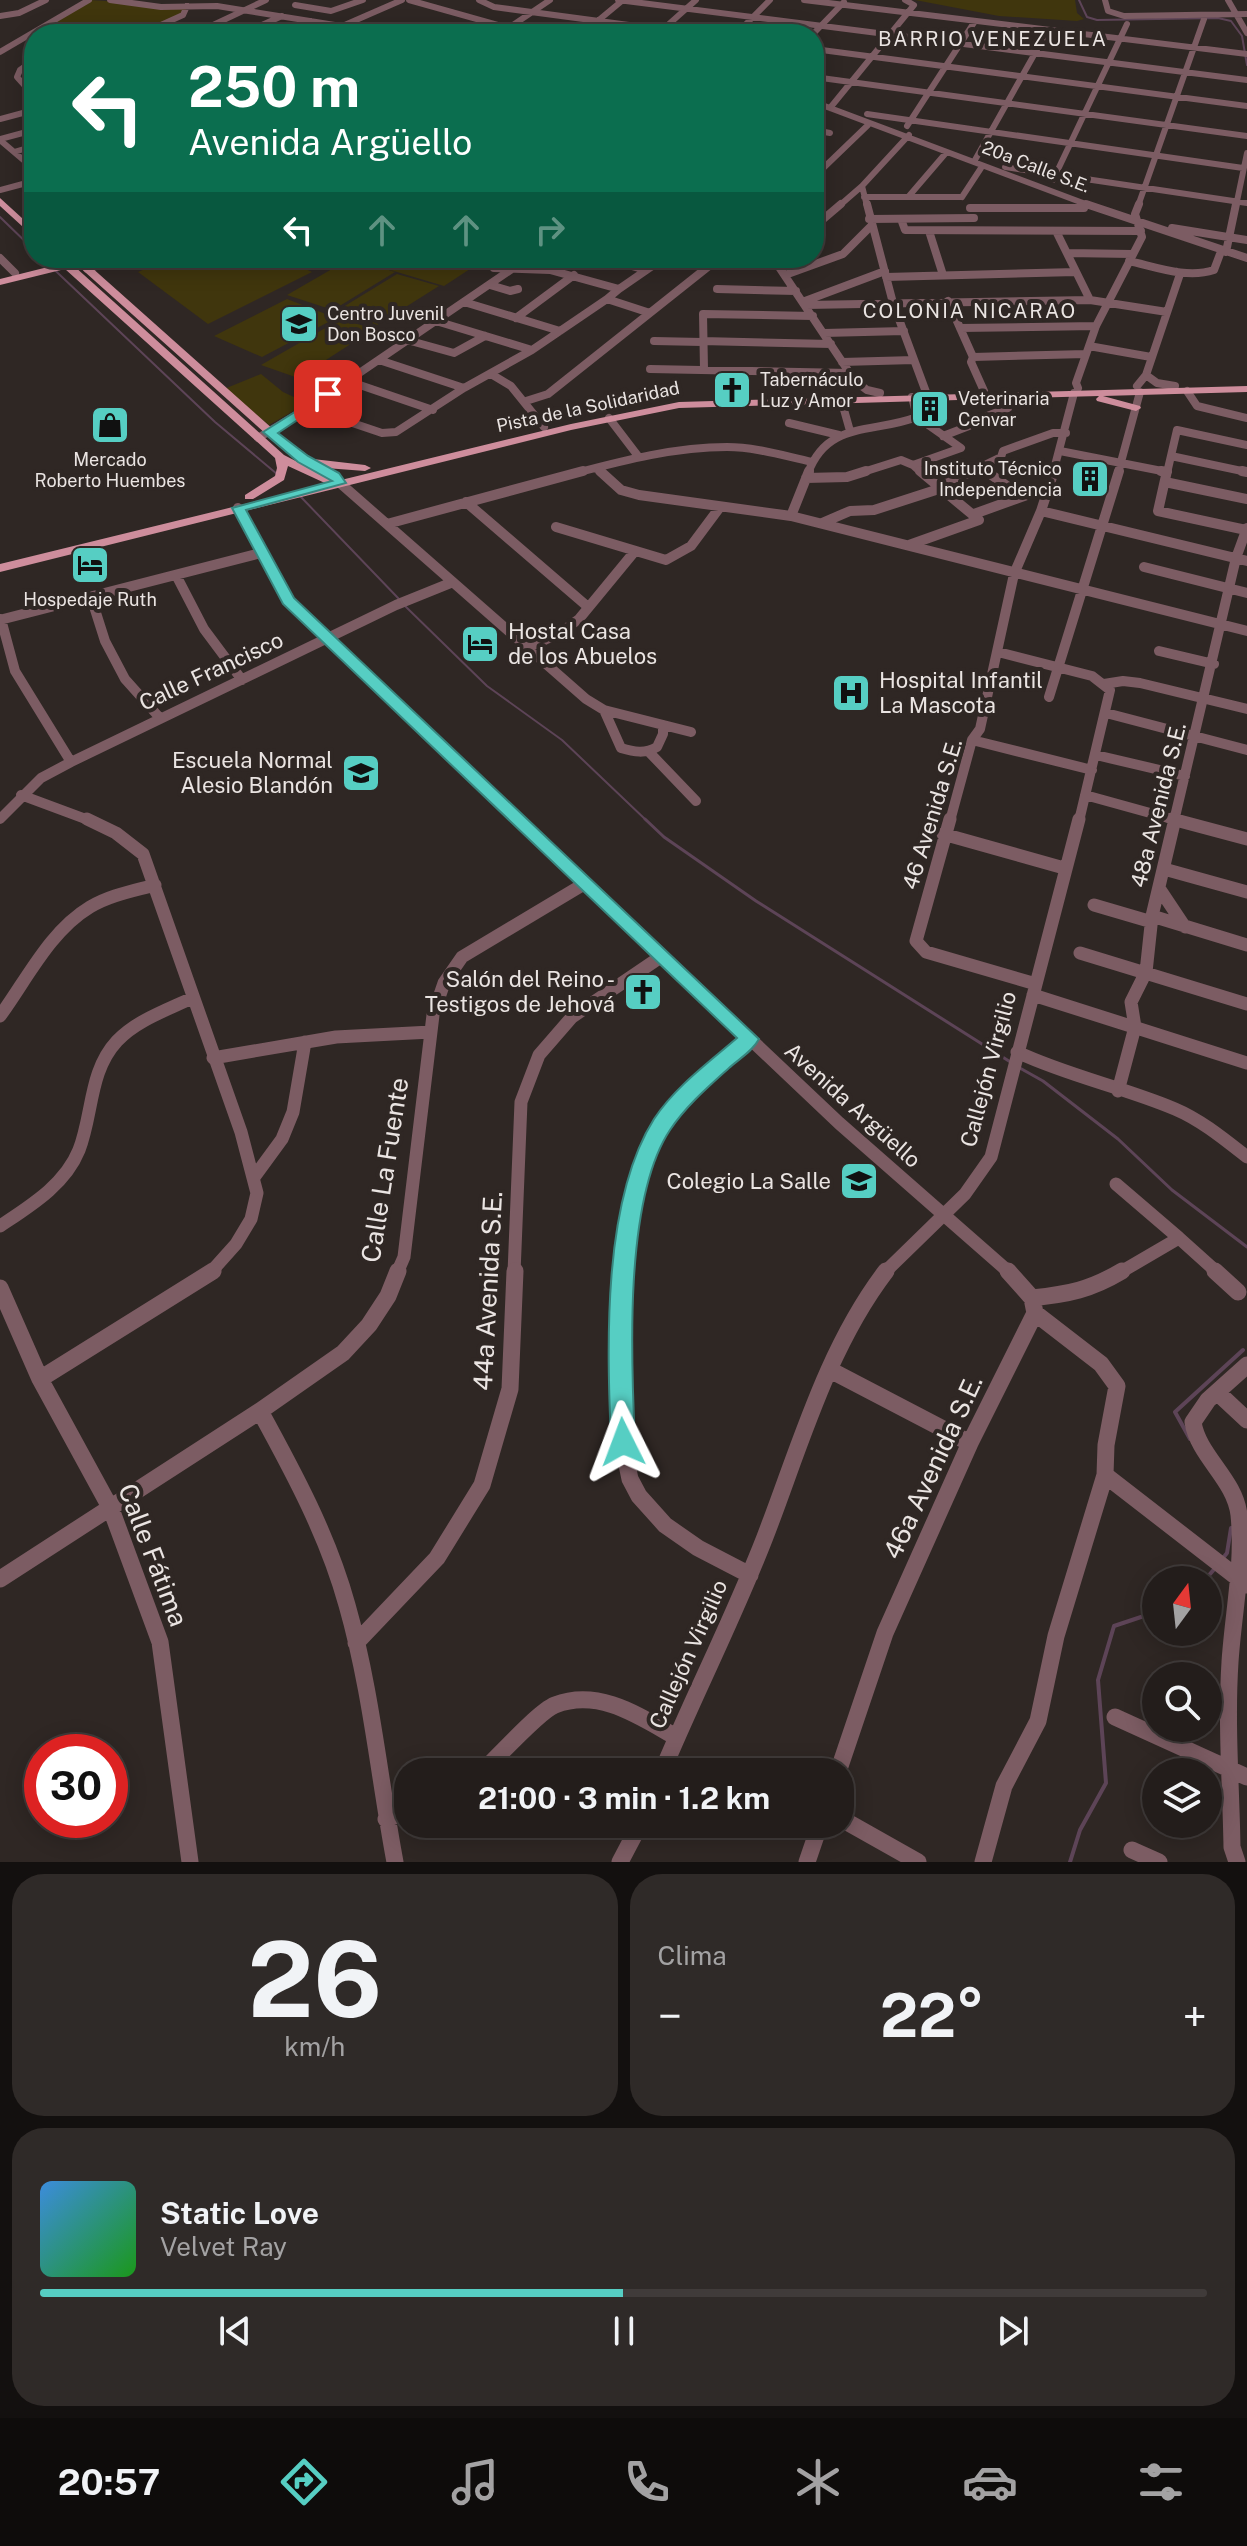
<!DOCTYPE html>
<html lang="es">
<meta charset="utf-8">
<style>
:root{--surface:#231d1b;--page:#2f2a28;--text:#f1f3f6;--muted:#a3a2a3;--line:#403b3a;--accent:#56cec3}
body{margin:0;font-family:"Public Sans",sans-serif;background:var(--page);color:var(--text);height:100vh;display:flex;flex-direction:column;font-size:30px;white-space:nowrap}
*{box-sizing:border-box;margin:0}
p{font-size:26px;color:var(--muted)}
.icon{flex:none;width:44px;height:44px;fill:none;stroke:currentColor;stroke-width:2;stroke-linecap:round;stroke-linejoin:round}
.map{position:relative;height:1862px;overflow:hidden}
.sheet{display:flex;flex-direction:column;gap:12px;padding:12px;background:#13100f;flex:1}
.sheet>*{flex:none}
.guide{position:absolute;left:24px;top:24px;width:800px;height:244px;border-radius:32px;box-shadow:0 4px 20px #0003,0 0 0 2px var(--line);background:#0b6e4f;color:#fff;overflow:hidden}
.needle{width:52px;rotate:15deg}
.fabs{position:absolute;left:1142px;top:1566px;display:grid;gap:16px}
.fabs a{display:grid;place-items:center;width:80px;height:80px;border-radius:50%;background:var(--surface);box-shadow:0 4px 20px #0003,0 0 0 2px var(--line);font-size:40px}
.speed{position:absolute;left:24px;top:1734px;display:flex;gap:16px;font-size:40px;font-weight:700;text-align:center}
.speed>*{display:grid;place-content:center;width:104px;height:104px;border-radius:50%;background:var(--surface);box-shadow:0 4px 20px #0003,0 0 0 2px var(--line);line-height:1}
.speed .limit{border:12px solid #d22;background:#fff;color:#111}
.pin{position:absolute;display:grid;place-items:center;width:68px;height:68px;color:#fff;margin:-34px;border-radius:16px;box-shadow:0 4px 12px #0006}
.me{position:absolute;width:88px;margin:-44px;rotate:357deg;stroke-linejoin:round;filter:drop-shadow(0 0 6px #0008)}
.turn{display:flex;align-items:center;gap:28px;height:168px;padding:0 32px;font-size:36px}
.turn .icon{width:104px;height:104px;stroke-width:2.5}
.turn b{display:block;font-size:56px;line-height:68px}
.lanes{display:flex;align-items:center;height:76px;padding:0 32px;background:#0003;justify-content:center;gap:40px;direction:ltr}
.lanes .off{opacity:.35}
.big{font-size:60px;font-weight:700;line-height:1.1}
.sheet .widget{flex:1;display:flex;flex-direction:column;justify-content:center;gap:12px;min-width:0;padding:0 28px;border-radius:32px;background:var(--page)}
.sheet .dial{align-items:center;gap:0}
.dial b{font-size:104px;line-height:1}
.song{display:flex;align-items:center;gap:24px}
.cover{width:96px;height:96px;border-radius:12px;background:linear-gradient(135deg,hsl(210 70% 55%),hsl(120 70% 35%))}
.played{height:8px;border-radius:4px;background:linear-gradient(90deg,var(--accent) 50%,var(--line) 50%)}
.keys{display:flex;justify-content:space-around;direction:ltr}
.heat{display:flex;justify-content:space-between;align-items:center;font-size:44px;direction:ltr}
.sheet .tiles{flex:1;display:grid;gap:12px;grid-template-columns:1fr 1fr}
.widget:last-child{grid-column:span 2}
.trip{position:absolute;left:394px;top:1758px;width:460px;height:80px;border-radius:32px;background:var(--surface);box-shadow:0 4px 20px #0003,0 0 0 2px var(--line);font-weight:700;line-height:80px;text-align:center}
.menu{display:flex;height:128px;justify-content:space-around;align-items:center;background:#0e0c0b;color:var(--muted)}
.menu .icon{width:56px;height:56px}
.menu .on{color:var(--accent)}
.menu b{font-size:36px;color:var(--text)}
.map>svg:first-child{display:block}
.green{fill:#40360d}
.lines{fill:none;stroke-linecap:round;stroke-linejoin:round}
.stream-far2{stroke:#5d4457;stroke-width:2}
.stream-far1{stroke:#5d4457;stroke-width:3}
.stream{stroke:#5d4457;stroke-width:4}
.minor-far4{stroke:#7c5c63;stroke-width:6}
.minor-far3{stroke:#7c5c63;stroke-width:8}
.minor-far2{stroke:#7c5c63;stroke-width:10}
.minor-far1{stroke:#7c5c63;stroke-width:13}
.minor{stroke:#7c5c63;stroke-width:17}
.major{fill:#ce8d9c;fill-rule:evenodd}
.route{fill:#56cec3;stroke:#38867f;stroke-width:2}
.labels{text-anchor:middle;stroke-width:8;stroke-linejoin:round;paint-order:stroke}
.far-street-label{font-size:18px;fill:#eae4e2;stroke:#2f2724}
.far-poi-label{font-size:18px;fill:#eae4e2;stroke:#2f2724;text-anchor:start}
.far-neighbourhood-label{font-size:20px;letter-spacing:2px;fill:#eae4e2;stroke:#2f2724}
.poi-label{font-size:22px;fill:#eae4e2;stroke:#2f2724;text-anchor:end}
.street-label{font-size:22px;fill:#eae4e2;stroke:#2f2724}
.near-street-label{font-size:26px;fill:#eae4e2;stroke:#2f2724}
</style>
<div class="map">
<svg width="1247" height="1862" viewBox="0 0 1247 1862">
<rect width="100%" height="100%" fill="#2f2724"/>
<path class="green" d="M89 0 187 6 185 13 141 34 43 27Z
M915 0H1075L1077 13 1084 19 1077 21 999 16Z
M170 258H282L312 272 208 324 138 272Z
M351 258H434L470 269 444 286 360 261 395 272 333 310 287 295Z
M397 274 439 286 377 325 335 312Z
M287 299 336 318 262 357 214 336Z
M341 319 374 329 298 378 261 365Z
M261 374 283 392 307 403 269 425 224 389Z"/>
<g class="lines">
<path class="stream-far2" d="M1079 0 1087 17 1097 20 1218 18 1231 21 1242 36 1247 65
M0 217 34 250
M42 258 215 422 277 474
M300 496 399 599
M404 605 487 686 562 740 647 821"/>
<path class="stream-far1" d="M645 819 664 837 756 901 1012 1063
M1018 1067 1043 1081 1118 1139 1172 1190 1247 1247"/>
<path class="stream" d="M1190 1439 1175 1412 1243 1350
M1223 1558 1227 1553 1231 1528
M1205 1580 1216 1567
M1070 1862 1080 1830 1106 1783 1098 1680 1114 1626 1156 1612"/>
<path class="minor-far4" d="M110 0 161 7 217 6 391 34
M409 0 530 34
M479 0 494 7 696 34
M618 0 1247 80
M804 0 1247 54
M1105 0 1108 11 1124 16 1247 14
M1228 0 1247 33
M295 5 331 11 363 0
M0 16 19 13 46 0
M43 27 107 34
M742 28 787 34
M507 29 550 0
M660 32 696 0
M141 34 183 15 187 6
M194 34 266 0
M242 34 282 16
M283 34 311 21
M324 34 402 0
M582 34 623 0
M736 34 770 0
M813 34 844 2
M814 49 1247 106
M0 52 89 0
M34 60 20 70 17 77 34 96
M814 77 1247 136
M814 102 1091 206
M830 108 914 5 905 0
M867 114 1243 168
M0 119 34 110
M907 126 975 21
M814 130 830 133
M0 139 34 130
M0 140 34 169
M14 152 34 146
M975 160 1048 30
M1005 167 1247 203
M814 177 868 125
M1053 180 1127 24
M0 190 34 181
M909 196 945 154
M864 197H962
M962 197 981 168
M839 206 862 186
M867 206 862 186 909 135
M1138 206 1204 19
M1236 206 1247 153"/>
<path class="minor-far3" d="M867 204 893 303 926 392
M1086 204 1247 258
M970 208H1084
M869 219 974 218
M901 219 905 230 1141 231
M814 227 841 204
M1172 228 1247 240
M929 231 943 275
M1056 231 1090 300
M1226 252 1236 204
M1067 253 1132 254
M0 258 15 273
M603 258 646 270
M773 258 855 381 867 390 880 393
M1129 261C1156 267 1187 279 1214 270L1220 254
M744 265 779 266
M494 268 550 270 619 289 607 299 650 313
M87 269 121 258
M785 275 843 254 872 225
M886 277 1076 272
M490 285 510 291 518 289
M619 289 661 260
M717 289 796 291
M805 301 885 271
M948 301 973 357 971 362 984 391
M464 302 560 331
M806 305 1090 300 1167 312
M516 318 574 275
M436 321 532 350
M960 328 1096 326
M824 333 904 331
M407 340 454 353 485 336
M654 341 702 342
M702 341 831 344
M1089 346 1151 357
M973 357 1086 354
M379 360 464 388
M842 362 914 360
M650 369 849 373
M704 369 703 314 813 316
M491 374 511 386 544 427
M1146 375 1157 383 1175 386
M348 381 433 410
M1137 386 1146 375 1180 274 1177 272
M1078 388 1076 383 1096 326 1142 237 1135 214 1139 204
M1187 391 1197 406 1247 418
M912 397 917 417 961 448 913 465 922 473
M841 399 850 431
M526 401 548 394 719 258
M308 408 382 433 396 432 464 388 532 350 607 299
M609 418 638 456
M974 421 1008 408 1004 395
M789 423 839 435
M943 436 969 426
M258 438 308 408 528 258
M1060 451 1167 472
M1171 456 1247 472
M597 468 602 473
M982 468 989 473
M576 473C625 460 676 447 727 447 756 447 784 456 812 462
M808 473C828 420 873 434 917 417
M860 473 901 460 913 465
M968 473 1001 457 1003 451 1053 433H1066
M1053 473 1074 393
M1118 473 1140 392
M1167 473 1177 430 1247 445"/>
<path class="minor-far2" d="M600 471 621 490 639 495 791 516 1247 631
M986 471 1021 496
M1161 471 1167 472
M1167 471 1158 511 1246 530
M1242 471 1247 472
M806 478 847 477 866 471
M1165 482 1247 499
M340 483 586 699 604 710 691 732
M937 484 974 471
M466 502 588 607
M238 508 288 601 520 821
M1041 511 1247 561
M974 514 1049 487
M791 516 809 471
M822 523 850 511 874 510 942 488
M387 524 583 471
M556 527 666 560 691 546 720 507
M909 545 979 520 920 471
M1144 567 1247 593
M176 575 204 629 242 680
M91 597 105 641 125 679 159 717
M1 619 15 671 71 762
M0 620 261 553
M527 648 560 633 579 619 635 551
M1159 651 1214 664
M998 652 1092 676 1110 690 1079 821
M1104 684 1123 681 1140 683 1247 709
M1049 697 1119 471
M604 710 621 748C634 752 645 754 657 747L663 734V725
M1106 713 1247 750
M972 740 1092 770
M650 753 696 801
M1096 755 1185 776
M21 795 91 821
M1085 795 1179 821
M0 819 41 778 71 762 396 605 453 582
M950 821 972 740 980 729 1014 574 1041 511 1054 471
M1174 821 1236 558 1247 528"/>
<path class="minor-far1" d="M87 819 116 833 143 854 241 1132 257 1193 251 1219 236 1244 210 1273
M518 819 839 1123 1010 1273
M950 819 916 941 926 952 1036 984
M1172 819 1247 839
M943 834 1064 868
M1164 869 1247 892
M1159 888 1185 927
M1094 905 1152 922
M1152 916 1247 945
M1080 953 1247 1004
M1033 995 1247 1063
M0 1016C27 979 50 931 90 907 110 895 133 891 155 885
M1017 1052C1068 1076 1123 1087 1175 1109 1201 1120 1224 1139 1247 1157
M213 1058 336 1037 431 1032
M1118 1091 1135 1027 1131 1002 1146 972 1152 916 1175 819
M255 1176 282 1139 293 1112 305 1042
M1116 1184 1179 1238
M0 1226C30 1206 65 1185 79 1150 93 1114 89 1071 117 1041 137 1020 167 1010 192 998
M397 1273 404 1257 433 1015 444 983 462 957 584 884
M514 1273 521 1102 539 1055 572 1017 662 956
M623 1273C627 1221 637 1158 669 1115 690 1084 722 1062 750 1039
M884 1273 965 1194 991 1157 1079 819
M1119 1273 1179 1238 1218 1273"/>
<path class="minor" d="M623 1271 620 1379 623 1446 630 1479 639 1496 665 1525 698 1548 750 1575
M1215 1271 1238 1292
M0 1288 40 1379 111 1509 160 1642 190 1862
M1032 1298C1069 1294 1090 1290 1122 1271
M832 1371 970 1443
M40 1379 213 1271
M1218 1393 1247 1420
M260 1411C294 1473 328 1536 347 1605 371 1689 379 1777 395 1862
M1105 1475 1247 1585
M0 1579 260 1411 343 1353 369 1325 388 1296 398 1271
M356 1643 437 1558 482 1485 510 1389 515 1271
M1115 1717 1247 1777
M482 1772C497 1758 539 1711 555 1705 599 1688 639 1716 676 1737
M662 1772C695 1693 734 1617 765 1537 799 1449 827 1348 886 1271
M838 1772 885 1633 970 1443 1035 1313 1032 1298 1008 1271
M840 1818 918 1862
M386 1819 408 1811
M1132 1850 1159 1862
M620 1862 640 1824
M807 1862 820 1824
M983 1862 1004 1786 1038 1721 1056 1636 1105 1475 1106 1445 1117 1386 1101 1364 1035 1313
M1237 1862 1232 1847C1231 1786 1226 1724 1230 1662 1233 1614 1244 1564 1239 1515 1235 1479 1198 1456 1193 1422L1208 1400 1247 1365"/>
<path class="major" d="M0 198 34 229V237L0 206Z
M54 258H64L69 262H73L70 258H81L274 430 313 459 365 465 371 468 365 471 312 467 304 464 266 434 76 264 74 266 284 455 325 476 341 480 571 424 679 402 1247 386V392L1103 396 1140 406 1141 408 1136 411 1097 401 1096 399 1099 396 679 408 571 430 0 572V564L327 484 288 466 284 480 253 499H245V495L275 476 277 468 275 458 65 269 0 285V279L60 264Z"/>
</g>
<path class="route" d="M328 391 334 394 332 397 278 433 308 456 339 473 346 483 246 510 294 598 759 1039C753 1051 739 1059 729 1068 708 1087 686 1106 670 1130 624 1199 631 1360 635 1442L632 1450 623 1454 615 1450 611 1442C607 1347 602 1201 654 1119 675 1087 708 1063 737 1038L283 604 232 508 332 481 298 462 263 432Z"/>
<defs>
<g id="school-square" transform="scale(2)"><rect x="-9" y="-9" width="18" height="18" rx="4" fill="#56cec3" stroke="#2f2724"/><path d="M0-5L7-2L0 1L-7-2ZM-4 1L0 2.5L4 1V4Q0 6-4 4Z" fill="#111"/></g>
<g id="church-square" transform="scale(2)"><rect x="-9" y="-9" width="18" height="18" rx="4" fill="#56cec3" stroke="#2f2724"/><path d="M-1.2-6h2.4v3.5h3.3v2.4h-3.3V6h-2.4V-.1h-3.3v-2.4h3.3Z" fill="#111"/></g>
<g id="building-square" transform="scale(2)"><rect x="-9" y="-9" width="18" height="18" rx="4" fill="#56cec3" stroke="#2f2724"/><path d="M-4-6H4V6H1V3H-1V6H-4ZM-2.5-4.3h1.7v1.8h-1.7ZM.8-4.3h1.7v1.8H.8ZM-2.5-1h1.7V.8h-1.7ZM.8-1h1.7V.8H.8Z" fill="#111"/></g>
<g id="shop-square" transform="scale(2)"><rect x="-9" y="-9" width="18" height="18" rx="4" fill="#56cec3" stroke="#2f2724"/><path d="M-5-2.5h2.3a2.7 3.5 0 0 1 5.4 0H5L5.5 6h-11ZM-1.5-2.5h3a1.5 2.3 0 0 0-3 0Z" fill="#111"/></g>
<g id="hotel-square" transform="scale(2)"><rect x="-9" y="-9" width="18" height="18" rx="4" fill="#56cec3" stroke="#2f2724"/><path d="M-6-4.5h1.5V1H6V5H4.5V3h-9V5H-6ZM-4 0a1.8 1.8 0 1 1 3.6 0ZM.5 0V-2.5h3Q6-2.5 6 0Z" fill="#111"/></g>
<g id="hospital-square" transform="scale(2)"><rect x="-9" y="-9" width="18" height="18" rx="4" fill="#56cec3" stroke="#2f2724"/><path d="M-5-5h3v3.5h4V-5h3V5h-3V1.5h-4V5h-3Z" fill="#111"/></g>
</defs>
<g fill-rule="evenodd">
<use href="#school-square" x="299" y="324"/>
<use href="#church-square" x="732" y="390"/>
<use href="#building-square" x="930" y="409"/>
<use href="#shop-square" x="110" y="425"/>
<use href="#building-square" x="1090" y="479"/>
<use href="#hotel-square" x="90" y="565"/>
<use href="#hotel-square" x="480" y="644"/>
<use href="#hospital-square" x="851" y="693"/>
<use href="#school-square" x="361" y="773"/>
<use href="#church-square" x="643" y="992"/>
<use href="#school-square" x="859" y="1181"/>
</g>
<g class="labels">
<g class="far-street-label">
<text transform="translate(1036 167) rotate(21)" y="6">20a Calle S.E.</text>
<text transform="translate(588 407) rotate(-12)" y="6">Pista de la Solidaridad</text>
</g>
<g class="far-poi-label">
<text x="327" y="320">Centro Juvenil<tspan x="327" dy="21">Don Bosco</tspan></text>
<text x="760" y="386">Tabernáculo<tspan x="760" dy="21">Luz y Amor</tspan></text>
<text x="958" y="405">Veterinaria<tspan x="958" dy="21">Cenvar</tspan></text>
<text x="110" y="466" text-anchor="middle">Mercado<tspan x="110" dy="21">Roberto Huembes</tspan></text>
<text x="1062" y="475" text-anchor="end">Instituto Técnico<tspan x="1062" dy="21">Independencia</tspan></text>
<text x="90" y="606" text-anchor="middle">Hospedaje Ruth</text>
</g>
<g class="far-neighbourhood-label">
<text x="993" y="46">BARRIO VENEZUELA</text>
<text x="970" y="318">COLONIA NICARAO</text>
</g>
<g class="poi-label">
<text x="508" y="639" text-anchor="start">Hostal Casa<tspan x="508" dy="25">de los Abuelos</tspan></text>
<text x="879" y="688" text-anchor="start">Hospital Infantil<tspan x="879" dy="25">La Mascota</tspan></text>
<text x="333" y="768">Escuela Normal<tspan x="333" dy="25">Alesio Blandón</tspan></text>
<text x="615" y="987">Salón del Reino -<tspan x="615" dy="25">Testigos de Jehová</tspan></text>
<text x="831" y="1189">Colegio La Salle</text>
</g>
<g class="street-label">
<text transform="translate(211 671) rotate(-25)" y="8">Calle Francisco</text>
<text transform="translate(1158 805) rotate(-76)" y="8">48a Avenida S.E.</text>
<text transform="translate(932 814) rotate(-73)" y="8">46 Avenida S.E.</text>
<text transform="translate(988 1069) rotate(-75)" y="8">Callejón Virgilio</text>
<text transform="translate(853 1105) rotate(42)" y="8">Avenida Argüello</text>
<text transform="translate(688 1654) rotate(-66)" y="8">Callejón Virgilio</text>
</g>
<g class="near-street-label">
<text transform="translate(385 1170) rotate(-81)" y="9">Calle La Fuente</text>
<text transform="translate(488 1291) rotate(-87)" y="9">44a Avenida S.E.</text>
<text transform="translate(933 1467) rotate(-65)" y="9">46a Avenida S.E.</text>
<text transform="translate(153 1555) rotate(69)" y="9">Calle Fátima</text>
</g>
</g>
</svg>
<div class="fabs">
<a><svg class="needle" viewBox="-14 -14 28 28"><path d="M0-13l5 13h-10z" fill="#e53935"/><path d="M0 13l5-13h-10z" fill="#a3a2a3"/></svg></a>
<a><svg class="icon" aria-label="search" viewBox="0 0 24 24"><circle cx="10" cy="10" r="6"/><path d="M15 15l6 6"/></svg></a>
<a><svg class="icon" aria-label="layers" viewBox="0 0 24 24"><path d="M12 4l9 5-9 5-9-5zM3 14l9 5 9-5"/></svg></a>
</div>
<div class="speed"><div class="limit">30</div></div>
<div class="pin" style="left:328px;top:394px;background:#d93025"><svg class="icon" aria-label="arrive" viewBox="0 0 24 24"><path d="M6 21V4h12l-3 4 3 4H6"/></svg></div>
<svg class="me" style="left:623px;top:1442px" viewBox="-20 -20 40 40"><path d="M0-17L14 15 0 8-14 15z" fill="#56cec3" stroke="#fff" stroke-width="4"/></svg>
<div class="trip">21:00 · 3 min · 1.2 km</div>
<div class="guide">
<div class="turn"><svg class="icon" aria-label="left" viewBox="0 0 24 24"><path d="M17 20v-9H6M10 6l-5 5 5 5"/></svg><div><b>250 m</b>Avenida Argüello</div></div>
<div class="lanes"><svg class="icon" aria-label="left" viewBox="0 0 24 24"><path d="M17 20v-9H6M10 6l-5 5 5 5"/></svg><svg class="icon off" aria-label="ahead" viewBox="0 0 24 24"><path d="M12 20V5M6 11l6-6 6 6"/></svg><svg class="icon off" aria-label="ahead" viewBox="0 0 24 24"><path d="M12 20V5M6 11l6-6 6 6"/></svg><svg class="icon off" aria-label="right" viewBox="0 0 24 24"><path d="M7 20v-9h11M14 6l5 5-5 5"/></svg></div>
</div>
</div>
<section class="sheet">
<div class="tiles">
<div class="widget dial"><b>26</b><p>km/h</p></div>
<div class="widget"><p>Clima</p>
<div class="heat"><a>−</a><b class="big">22°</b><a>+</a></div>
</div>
<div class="widget">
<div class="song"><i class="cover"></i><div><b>Static Love</b><p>Velvet Ray</p></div></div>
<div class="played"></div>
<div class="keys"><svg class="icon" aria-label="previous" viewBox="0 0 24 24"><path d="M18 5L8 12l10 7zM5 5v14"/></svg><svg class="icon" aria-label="pause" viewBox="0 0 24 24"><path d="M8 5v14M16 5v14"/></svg><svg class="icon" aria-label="next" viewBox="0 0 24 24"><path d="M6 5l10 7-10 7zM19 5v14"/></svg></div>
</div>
</div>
</section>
<nav class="menu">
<b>20:57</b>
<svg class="icon on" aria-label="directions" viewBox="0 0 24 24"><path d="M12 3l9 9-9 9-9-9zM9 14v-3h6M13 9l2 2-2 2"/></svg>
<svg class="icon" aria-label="music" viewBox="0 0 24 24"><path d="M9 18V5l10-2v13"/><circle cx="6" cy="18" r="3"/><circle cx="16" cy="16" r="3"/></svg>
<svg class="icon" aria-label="phone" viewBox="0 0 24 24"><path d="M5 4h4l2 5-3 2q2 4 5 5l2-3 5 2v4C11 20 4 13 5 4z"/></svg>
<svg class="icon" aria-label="climate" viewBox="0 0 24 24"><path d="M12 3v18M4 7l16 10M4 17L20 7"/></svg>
<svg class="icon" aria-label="car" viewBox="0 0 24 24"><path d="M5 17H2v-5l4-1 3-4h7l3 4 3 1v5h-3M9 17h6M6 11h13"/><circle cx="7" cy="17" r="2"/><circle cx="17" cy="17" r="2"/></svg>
<svg class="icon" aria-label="filters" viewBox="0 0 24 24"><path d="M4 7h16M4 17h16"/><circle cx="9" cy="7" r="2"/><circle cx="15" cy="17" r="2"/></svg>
</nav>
